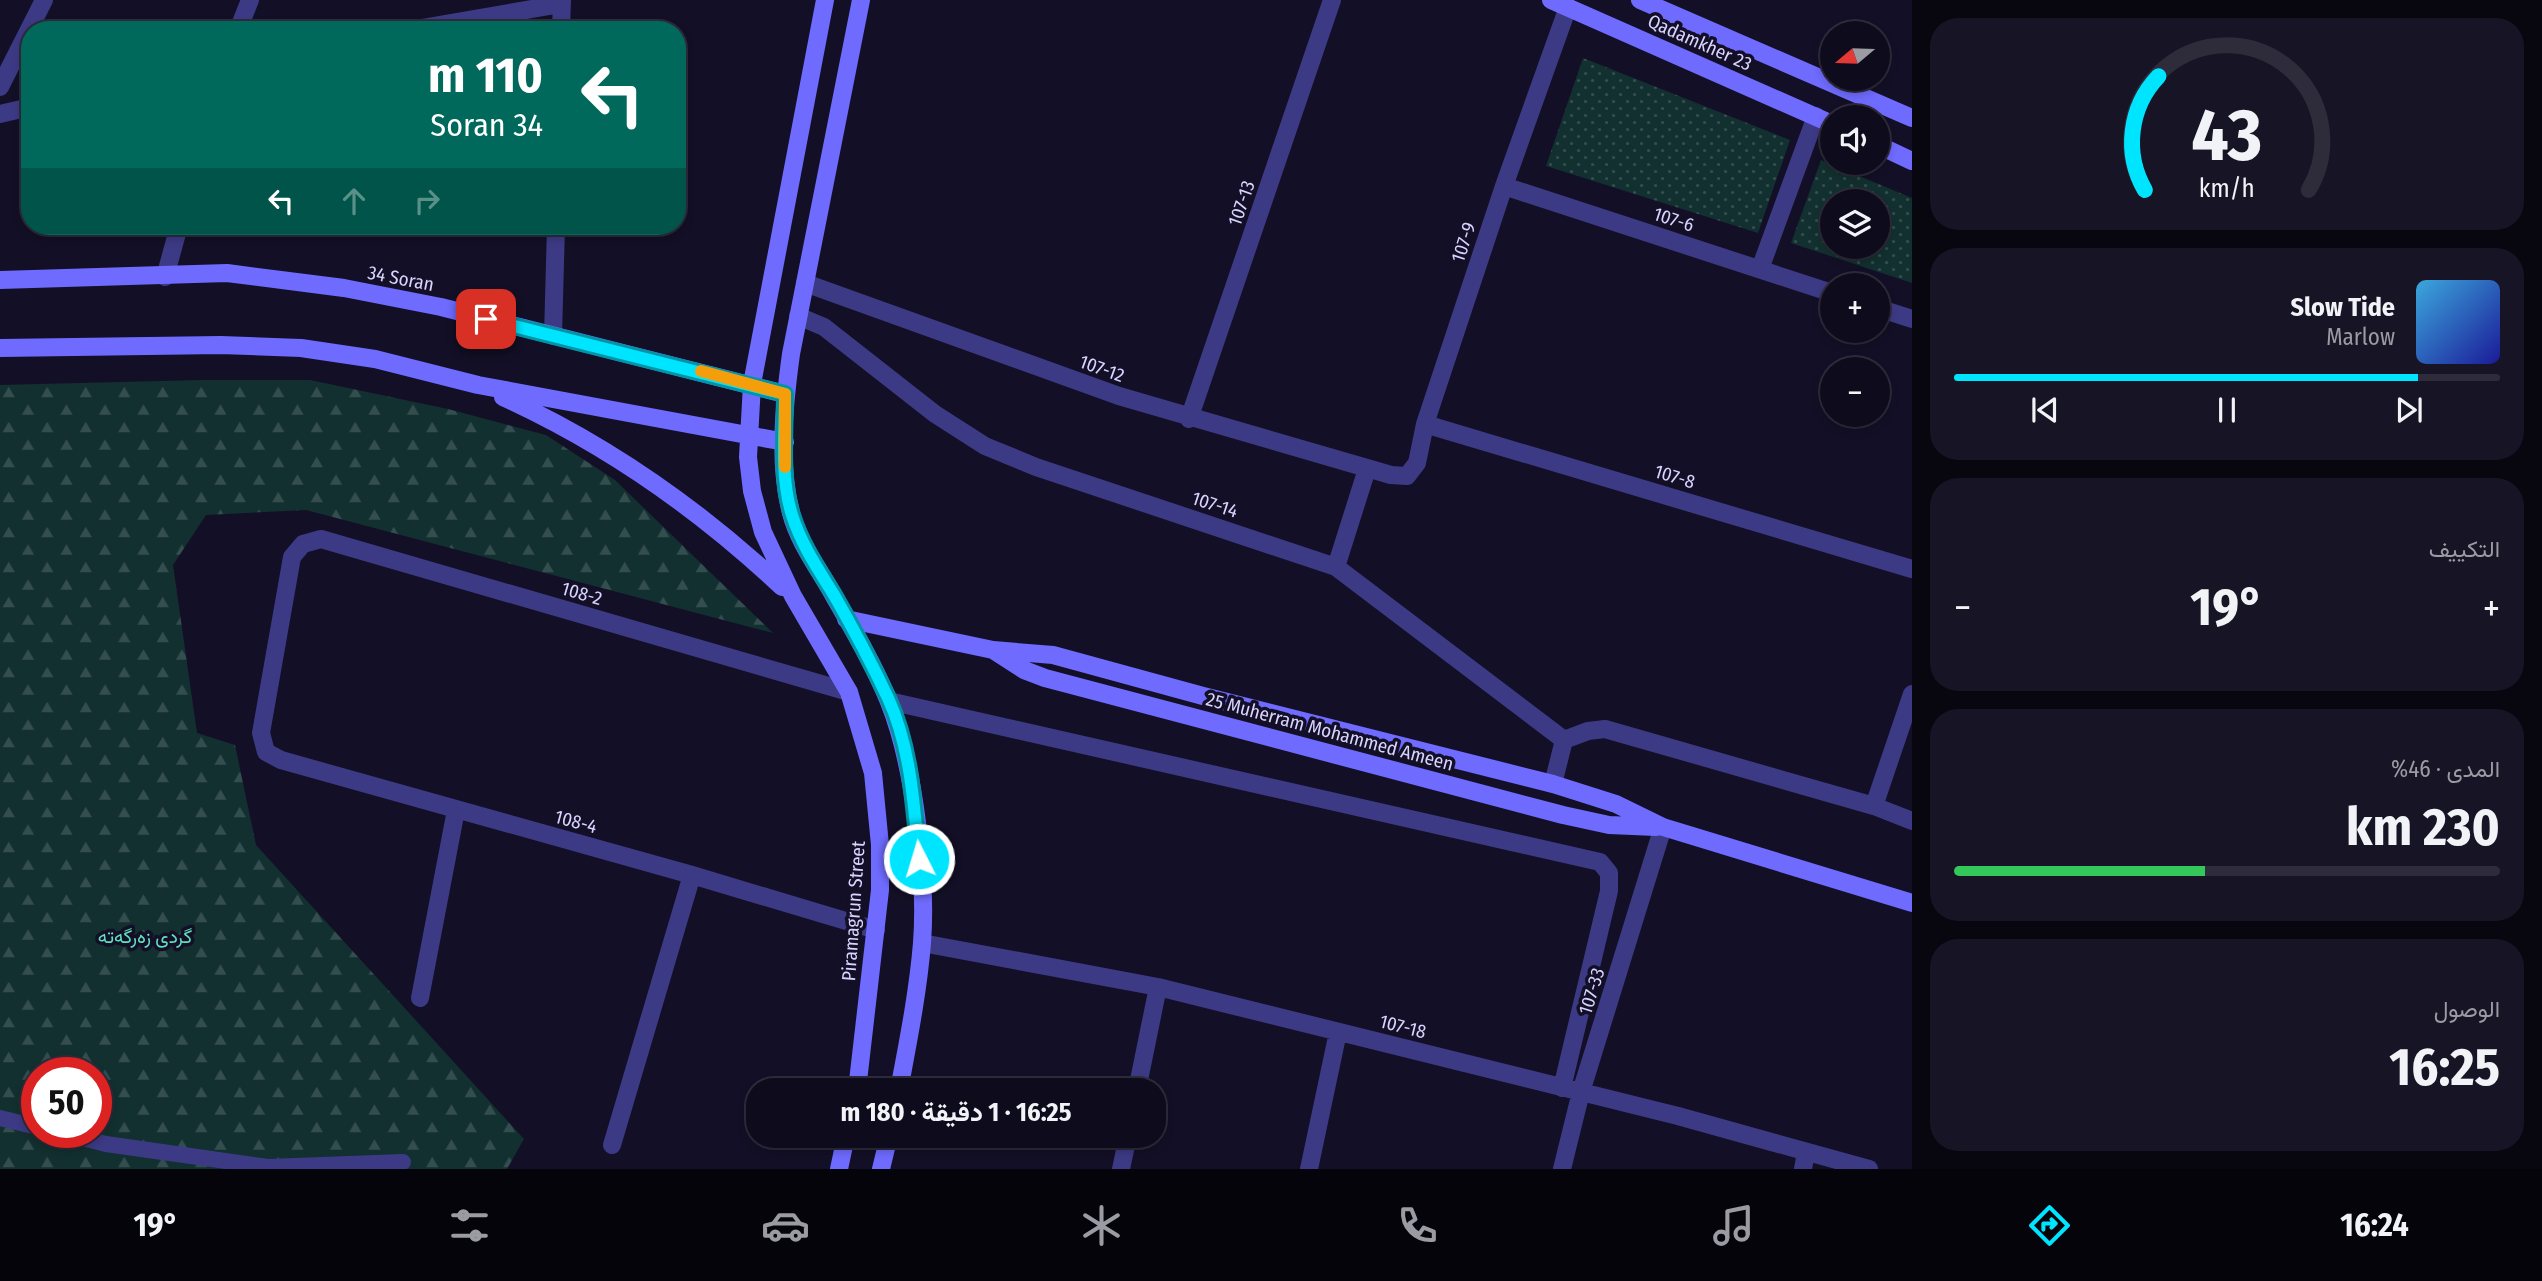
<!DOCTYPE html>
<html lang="ar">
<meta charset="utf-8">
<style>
:root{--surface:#0e0b1c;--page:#171425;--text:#f1f3f6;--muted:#9b9ba3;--line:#2e2b3b;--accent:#00e5ff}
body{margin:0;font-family:"Fira Sans Condensed",Vazirmatn,sans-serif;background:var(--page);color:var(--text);direction:rtl;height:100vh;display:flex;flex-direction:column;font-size:26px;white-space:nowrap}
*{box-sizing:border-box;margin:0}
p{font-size:23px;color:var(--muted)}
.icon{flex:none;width:38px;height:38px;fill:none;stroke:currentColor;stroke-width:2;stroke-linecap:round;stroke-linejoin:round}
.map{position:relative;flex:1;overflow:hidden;direction:ltr}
.sheet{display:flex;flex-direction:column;gap:18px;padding:18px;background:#08060f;width:630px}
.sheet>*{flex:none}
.guide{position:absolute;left:21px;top:21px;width:665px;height:214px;border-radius:28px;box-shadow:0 4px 10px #0003,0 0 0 2px var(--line);direction:rtl;background:#00695c;color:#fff;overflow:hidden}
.needle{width:46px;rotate:251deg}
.tools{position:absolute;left:1820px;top:21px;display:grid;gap:14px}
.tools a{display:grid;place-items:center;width:70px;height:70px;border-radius:50%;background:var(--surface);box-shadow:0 4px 10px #0003,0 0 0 2px var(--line);font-size:35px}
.speed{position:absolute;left:21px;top:1057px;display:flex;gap:14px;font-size:35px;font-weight:700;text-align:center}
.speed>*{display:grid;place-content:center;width:91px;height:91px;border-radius:50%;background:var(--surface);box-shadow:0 4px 10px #0003,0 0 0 2px var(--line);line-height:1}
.speed .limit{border:10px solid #d22;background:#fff;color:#111}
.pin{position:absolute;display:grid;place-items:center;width:60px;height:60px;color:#fff;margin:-30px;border-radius:14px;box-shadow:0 4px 10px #0006}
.me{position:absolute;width:77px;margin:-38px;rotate:355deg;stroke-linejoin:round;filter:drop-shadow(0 0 5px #0008)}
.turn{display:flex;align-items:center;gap:24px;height:147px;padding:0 28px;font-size:32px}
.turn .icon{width:91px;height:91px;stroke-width:2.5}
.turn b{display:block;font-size:49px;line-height:60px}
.lanes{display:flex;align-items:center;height:66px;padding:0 28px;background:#0003;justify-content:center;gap:35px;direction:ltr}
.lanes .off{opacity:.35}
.big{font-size:52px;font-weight:700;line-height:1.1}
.sheet .card{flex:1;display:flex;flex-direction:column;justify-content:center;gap:10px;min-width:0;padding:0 24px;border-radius:28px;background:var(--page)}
.sheet .dial{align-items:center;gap:0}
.dial svg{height:182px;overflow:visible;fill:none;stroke:var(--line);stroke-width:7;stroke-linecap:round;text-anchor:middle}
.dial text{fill:var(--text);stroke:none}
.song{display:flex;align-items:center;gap:21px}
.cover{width:84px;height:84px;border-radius:10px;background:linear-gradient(135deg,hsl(200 70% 55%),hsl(240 70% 35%))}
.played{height:7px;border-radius:4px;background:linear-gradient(90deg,var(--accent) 85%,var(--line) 85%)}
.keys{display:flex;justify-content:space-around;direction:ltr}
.heat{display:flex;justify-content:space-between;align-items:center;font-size:38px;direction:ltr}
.charge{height:10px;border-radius:5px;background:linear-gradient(90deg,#34c759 46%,var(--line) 0)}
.trip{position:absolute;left:746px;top:1078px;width:420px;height:70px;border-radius:28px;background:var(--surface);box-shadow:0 4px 10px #0003,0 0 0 2px var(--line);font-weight:700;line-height:70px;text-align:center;direction:rtl}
.dock{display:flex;height:112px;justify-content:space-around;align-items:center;background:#06040b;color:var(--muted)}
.dock .icon{width:49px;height:49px}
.dock .active{color:var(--accent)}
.dock b{font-size:32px;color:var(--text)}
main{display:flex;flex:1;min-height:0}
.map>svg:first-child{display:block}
.forest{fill:url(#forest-firs);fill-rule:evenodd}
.park{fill:url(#park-dots);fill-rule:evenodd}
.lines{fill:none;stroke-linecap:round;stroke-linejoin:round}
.lane{stroke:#3d3a85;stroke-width:16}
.street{stroke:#3d3a85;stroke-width:18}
.secondary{stroke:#6f6bff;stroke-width:18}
.route-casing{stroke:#0095a6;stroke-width:18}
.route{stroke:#00e5ff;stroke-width:12}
.slow{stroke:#f59e0b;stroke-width:12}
.labels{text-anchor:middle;stroke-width:7;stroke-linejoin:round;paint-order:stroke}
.street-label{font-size:19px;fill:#d9d4ff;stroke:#130f26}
.park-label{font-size:19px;fill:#5fe0c0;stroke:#130f26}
</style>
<main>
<section class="sheet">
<div class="card dial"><svg viewBox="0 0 100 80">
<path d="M14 69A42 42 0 1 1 86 69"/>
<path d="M14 69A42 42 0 0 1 20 19" stroke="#00e5ff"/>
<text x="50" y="56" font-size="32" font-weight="700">43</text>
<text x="50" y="72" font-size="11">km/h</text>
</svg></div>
<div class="card">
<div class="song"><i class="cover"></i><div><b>Slow Tide</b><p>Marlow</p></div></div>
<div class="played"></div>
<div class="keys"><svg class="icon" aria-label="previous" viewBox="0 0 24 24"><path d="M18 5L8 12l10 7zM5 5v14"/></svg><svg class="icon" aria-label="pause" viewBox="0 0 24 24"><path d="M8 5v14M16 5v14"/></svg><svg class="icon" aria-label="next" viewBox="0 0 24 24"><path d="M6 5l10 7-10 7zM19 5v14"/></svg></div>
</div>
<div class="card"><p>التكييف</p>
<div class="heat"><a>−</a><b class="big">19°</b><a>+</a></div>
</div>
<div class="card"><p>المدى · 46%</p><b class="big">230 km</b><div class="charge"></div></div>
<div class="card"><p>الوصول</p><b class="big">16:25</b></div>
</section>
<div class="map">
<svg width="1912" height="1169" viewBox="0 0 1912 1169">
<defs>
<pattern id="forest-firs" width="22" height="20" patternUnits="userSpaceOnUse" patternTransform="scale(1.75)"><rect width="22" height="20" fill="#12302f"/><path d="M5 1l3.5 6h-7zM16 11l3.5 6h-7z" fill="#344d4e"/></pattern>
<pattern id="park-dots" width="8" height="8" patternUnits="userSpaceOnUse" patternTransform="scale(1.75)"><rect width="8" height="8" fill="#12302f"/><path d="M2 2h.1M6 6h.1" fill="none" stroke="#344d4e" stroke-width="1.8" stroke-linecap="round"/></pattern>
</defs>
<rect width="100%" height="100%" fill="#130f26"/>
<path class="forest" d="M202 380H310L448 409 546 435 615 480 773 633 306 510 206 515 173 565 197 733 235 745 256 845 524 1139 507 1169H0V385ZM37 1073H96V1132H37Z"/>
<path class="park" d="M1583 58 1790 140 1758 233 1546 166Z
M1821 160 1912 198V283L1791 243ZM1832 201H1878V247H1832Z"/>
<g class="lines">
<path class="lane" d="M0 1118 37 1127
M59 1132 106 1144 268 1167 403 1162"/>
<path class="street" d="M238 30 250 0
M410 30 561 4
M561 30 562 0
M0 87 44 0
M0 114 30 107
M1504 186 1832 293
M1760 269 1816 116
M165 277 179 226
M805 283 1119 396 1391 475 1407 476 1417 463 1425 424 1504 186 1568 7
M1878 308 1912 319
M798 316 824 327 935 414 985 446 1036 467 1336 567 1564 740 1553 784
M553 336 556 226
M1189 419 1332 0
M1425 424 1912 569
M1336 567 1367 469
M849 692 321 539 303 544 292 557 261 733 266 752 281 760 692 875 876 930
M889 701 1600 862 1609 873V891L1562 1088
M1564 740 1588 731 1605 729 1874 806 1912 821
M1874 806 1912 694
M922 943 1158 987 1678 1116 1869 1169
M420 998 456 810
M1137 1090 1158 987
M612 1145 692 875
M1121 1169 1128 1136
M1309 1169 1338 1032
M1562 1169 1581 1092 1663 827
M1803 1169 1806 1152"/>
<path class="secondary" d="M825 0 752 384 748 457 752 491 763 532 793 596 849 692 873 773 880 845V890L857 1090
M861 0 791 354C784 405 778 463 791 513 799 544 820 570 835 598 854 631 875 667 889 702 914 764 927 876 922 943 918 992 908 1042 899 1090
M1551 0 1832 124
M1640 0 1912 118
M1878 145 1912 161
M0 280 227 273 344 288 441 307 785 394
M0 348 221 345 301 348 375 359 478 385 785 442
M503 397C608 445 699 509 782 587
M846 619 993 650 1053 655 1203 696 1553 784 1616 804 1663 827 1912 903
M993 650 1024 670 1045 678 1563 815 1609 825 1656 827
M839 1169 846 1136
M881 1169 889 1136"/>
</g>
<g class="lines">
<g class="route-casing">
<path id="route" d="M486 319 785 394C785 433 780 477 792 515 801 544 818 569 834 595 853 628 872 664 888 698 911 748 914 806 919 859"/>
</g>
<use href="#route" class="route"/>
<path class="slow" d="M701 371 785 394V467"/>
</g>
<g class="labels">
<g class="street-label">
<text transform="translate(1700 42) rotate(24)" y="7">Qadamkher 23</text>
<text transform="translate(1241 203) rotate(-71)" y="7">107-13</text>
<text transform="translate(1674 219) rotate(18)" y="7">107-6</text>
<text transform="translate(1463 242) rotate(-72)" y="7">107-9</text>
<text transform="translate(401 278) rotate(11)" y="7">34 Soran</text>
<text transform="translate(1102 368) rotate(20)" y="7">107-12</text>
<text transform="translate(1675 476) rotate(17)" y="7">107-8</text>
<text transform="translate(1215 504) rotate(18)" y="7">107-14</text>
<text transform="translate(582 593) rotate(16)" y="7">108-2</text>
<text transform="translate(1330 731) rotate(15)" y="7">25 Muherram Mohammed Ameen</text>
<text transform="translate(576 821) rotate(15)" y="7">108-4</text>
<text transform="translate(853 911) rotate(-86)" y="7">Piramagrun Street</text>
<text transform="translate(1591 991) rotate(-73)" y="7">107-33</text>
<text transform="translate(1403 1026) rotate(14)" y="7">107-18</text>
</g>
<g class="park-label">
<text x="145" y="943">گردی زەرگەتە</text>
</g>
</g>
</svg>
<div class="tools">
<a><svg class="needle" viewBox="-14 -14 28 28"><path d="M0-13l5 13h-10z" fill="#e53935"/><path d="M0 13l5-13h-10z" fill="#9b9ba3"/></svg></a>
<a><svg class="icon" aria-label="sound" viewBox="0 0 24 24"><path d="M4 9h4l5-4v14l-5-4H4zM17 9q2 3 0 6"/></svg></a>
<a><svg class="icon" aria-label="layers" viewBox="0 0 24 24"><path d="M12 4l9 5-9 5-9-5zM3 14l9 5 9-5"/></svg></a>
<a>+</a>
<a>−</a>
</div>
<div class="speed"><div class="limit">50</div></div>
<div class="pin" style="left:486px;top:319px;background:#d93025"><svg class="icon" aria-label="arrive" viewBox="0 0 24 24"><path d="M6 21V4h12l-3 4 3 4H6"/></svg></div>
<svg class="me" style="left:919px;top:859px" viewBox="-20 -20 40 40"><circle r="17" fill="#00e5ff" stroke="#fff" stroke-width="3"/><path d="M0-11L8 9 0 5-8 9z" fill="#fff"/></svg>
<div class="trip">16:25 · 1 دقيقة · 180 m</div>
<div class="guide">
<div class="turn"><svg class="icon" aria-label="left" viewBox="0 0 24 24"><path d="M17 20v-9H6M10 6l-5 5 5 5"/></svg><div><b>110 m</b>34 Soran</div></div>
<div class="lanes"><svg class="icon" aria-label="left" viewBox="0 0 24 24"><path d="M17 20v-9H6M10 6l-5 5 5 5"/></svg><svg class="icon off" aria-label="ahead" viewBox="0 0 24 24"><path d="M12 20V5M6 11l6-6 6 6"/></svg><svg class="icon off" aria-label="right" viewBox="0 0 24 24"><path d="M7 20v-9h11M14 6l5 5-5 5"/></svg></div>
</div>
</div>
</main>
<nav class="dock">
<b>16:24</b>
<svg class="icon active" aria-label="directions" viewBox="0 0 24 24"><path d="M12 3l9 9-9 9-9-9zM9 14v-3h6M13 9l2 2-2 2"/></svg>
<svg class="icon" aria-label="music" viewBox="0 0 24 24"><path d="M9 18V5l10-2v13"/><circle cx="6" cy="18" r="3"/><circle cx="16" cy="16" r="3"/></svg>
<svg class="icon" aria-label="phone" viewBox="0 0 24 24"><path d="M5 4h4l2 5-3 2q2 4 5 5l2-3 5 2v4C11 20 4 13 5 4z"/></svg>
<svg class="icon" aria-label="climate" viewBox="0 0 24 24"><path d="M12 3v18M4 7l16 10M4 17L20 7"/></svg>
<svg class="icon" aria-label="car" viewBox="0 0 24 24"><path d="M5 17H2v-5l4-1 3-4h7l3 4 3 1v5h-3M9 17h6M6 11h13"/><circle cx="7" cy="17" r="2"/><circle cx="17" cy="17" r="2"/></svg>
<svg class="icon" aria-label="filters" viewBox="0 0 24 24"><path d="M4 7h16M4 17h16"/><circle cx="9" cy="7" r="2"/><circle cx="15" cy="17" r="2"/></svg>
<b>19°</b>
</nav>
